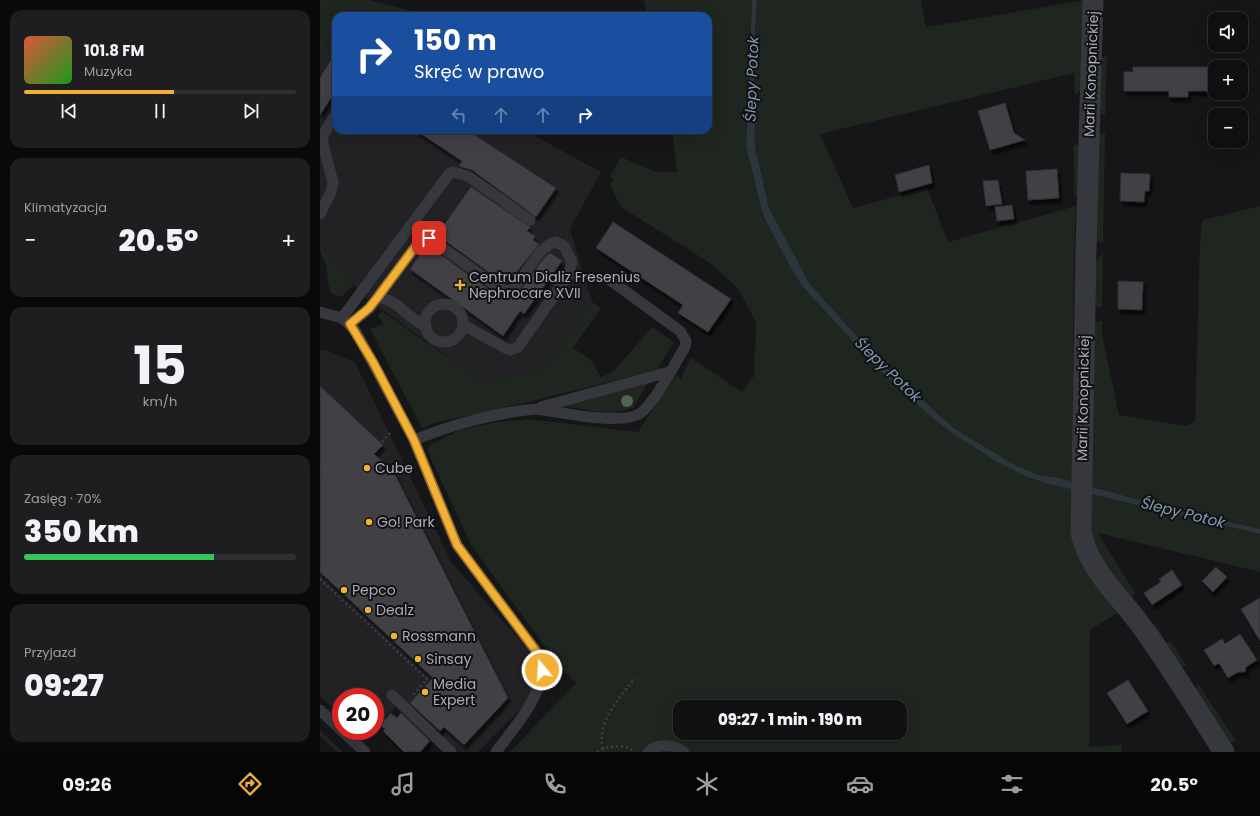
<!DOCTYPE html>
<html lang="pl">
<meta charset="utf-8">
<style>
:root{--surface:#101012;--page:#1e1e20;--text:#f1f3f6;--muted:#9c9d9f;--line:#303032;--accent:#f2b134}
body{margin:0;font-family:Poppins,sans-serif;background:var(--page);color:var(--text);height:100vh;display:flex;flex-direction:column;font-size:15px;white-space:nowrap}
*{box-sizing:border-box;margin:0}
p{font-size:13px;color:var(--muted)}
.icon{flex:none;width:22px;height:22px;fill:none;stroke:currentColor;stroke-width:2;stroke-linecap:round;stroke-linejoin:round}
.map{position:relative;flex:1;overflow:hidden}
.side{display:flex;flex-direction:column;gap:10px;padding:10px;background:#09090a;width:320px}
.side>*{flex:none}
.guide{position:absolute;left:12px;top:12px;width:380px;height:122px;border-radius:12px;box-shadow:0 4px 16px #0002,0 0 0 1px var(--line);background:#1a4fa0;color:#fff;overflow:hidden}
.tools{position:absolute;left:888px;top:12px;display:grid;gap:8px}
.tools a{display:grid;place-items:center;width:40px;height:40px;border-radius:8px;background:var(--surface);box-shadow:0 4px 16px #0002,0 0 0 1px var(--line);font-size:20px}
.speed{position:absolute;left:12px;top:688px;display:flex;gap:8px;font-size:20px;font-weight:700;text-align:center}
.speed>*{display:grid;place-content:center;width:52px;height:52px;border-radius:50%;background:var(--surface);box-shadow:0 4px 16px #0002,0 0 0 1px var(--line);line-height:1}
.speed .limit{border:6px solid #d22;background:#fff;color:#111}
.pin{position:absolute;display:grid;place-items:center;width:34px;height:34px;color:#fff;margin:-17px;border-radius:8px;box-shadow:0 2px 6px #0006}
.me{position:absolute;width:44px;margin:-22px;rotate:342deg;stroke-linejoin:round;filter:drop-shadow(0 0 3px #0008)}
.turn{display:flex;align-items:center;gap:14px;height:84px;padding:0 16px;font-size:18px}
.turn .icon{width:52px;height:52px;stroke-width:2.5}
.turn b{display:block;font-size:28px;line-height:34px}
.lanes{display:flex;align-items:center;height:38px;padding:0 16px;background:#0003;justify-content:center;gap:20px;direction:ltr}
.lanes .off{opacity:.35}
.big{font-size:30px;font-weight:800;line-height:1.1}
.side .widget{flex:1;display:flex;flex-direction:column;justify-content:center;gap:6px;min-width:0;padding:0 14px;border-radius:12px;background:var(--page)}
.side .dial{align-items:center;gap:0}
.dial b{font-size:52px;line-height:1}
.song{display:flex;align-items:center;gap:12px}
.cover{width:48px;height:48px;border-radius:6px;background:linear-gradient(135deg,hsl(10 70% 55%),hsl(120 70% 35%))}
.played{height:4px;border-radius:2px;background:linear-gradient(90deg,var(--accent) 55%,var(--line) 55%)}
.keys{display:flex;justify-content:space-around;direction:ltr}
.heat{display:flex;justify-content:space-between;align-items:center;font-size:22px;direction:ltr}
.charge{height:6px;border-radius:3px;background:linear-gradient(90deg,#34c759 70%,var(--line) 0)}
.trip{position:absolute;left:353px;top:700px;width:234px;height:40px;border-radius:12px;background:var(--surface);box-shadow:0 4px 16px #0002,0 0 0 1px var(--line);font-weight:800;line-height:40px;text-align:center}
.tab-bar{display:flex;height:64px;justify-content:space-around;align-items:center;background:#060607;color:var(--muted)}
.tab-bar .icon{width:28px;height:28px}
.tab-bar .on{color:var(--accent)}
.tab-bar b{font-size:18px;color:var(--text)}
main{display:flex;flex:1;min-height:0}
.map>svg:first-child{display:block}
.built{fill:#222225}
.green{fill:#1e261f;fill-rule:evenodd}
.water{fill:#2c353c}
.building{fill:#404145;stroke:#303034;filter:url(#shadow)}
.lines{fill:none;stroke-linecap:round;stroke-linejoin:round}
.path{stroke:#3d3f44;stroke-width:2.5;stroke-dasharray:2 3;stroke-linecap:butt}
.lane{stroke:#37383d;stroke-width:11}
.street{stroke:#37383d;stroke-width:21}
.tree{fill:#506452}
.route-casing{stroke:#9d7322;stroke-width:10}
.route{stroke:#f2b134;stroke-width:7}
.poi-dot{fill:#f2b134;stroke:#111113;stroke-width:1.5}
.labels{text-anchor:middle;stroke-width:4;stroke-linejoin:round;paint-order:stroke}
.street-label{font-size:14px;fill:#a8adb8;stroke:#111113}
.poi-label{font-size:14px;fill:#a8adb8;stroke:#111113;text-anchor:start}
.water-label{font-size:15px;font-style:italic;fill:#7f9bb3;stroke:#111113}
</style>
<main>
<section class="side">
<div class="widget">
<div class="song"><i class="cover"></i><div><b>101.8 FM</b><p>Muzyka</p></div></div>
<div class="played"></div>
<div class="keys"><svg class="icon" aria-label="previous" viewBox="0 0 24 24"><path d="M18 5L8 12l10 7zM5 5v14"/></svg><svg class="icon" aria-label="pause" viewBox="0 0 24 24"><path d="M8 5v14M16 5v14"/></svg><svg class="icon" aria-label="next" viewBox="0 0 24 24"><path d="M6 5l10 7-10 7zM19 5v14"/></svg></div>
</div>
<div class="widget"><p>Klimatyzacja</p>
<div class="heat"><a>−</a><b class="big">20.5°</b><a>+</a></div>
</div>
<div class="widget dial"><b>15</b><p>km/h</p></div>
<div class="widget"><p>Zasięg · 70%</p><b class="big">350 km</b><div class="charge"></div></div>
<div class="widget"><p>Przyjazd</p><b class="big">09:27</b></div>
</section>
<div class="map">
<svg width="940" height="752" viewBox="0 0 940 752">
<defs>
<filter id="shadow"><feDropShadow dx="2.5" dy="4.5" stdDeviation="1" flood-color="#0009"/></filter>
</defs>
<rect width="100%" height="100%" fill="#161618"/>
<path class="built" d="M10 37 16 38V130H204L281 172 250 229 272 302 223 371 159 380 45 297 0 244V54Z
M2 349 35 362 131 562 218 661 216 693 158 752H138L83 699 55 728V697H21V715L0 696V351Z"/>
<path class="green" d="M0 0H49L111 16H16V38H10L0 54Z
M324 0H432L426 146 443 215 469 265 482 286 560 371 609 415 633 434 674 460 703 475 724 483 940 534V572L778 533 815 593 810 598C795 578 772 555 770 529 768 519 770 506 771 495L754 491C754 509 752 527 756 544 762 570 784 592 801 611L770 630 769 747 802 745 801 752H190L256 683 240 667 151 545 112 461 108 450 110 445 140 430 178 422 208 419 318 432 356 375 361 379 370 359H373L422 392 434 376 436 323 419 290 393 265 301 207 290 185 293 179 290 176 301 157 336 172H357L352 130H388V16H327ZM360 707H580V733H360Z
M437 0H601L606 27 766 0 761 89 755 95 754 73 500 134 533 208 607 188 628 242 756 206 754 251 752 456 774 322 782 321V334L799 415 866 426 875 421 880 244 882 220 940 206V529L856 510 740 478 719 475 697 466 635 429 560 362 490 284 449 208 435 147 434 48Z
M781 57H787L785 116 778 112Z
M785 132 783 243 775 240 779 134Z
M754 144 761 147V193L754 196Z
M0 244 34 284 21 297 12 294C7 285 8 275 6 266 3 256 0 256 0 244Z
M783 254 782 308 777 307 774 303C774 289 769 261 783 254Z
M272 302 281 308 253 348 270 359 281 377 293 372 332 327 354 342 337 370 192 406 118 422 102 428 50 329 63 324 58 315 62 311 159 380 223 371Z
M328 383 313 408 290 414 242 406Z
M835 624 846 642H851L867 666 860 667 834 627Z
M879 685 916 741 908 743 873 691Z
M0 731 23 752H17L0 736Z"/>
<path class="water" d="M432 0H437L434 48 435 147 449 208 490 284 560 362 635 429 697 466 719 475 740 478 856 510 940 529V534L724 483 703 475 674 460 633 434 609 415 560 371 482 286 469 265 443 215 426 146Z"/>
<path class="building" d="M16 52V90L0 115V78Z
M813 67H895V91H868V97H849V91H804V72H813Z
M685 103 694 133 705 140 670 150 658 111Z
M95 130H147L236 188 216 217 152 170 139 166 142 161Z
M609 165 612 183 579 192 575 175Z
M737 169 739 198 708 200 706 171Z
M801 173 830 174 829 191H825L824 202 800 201Z
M678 180 682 204 666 206 663 181Z
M151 187 210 227 207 231 215 236 213 240 219 244 188 283 181 281 117 235Z
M692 205 694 219 677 221 675 207Z
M293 222 411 299 388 332 358 313 363 305 276 248Z
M107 245 174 293 188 298 199 292 225 257 230 253 242 261 204 314 200 311 183 336 90 269Z
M798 281 823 282 822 310 798 309Z
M0 386 63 445 54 454 73 471 188 698 144 745 124 727 120 731 90 703 113 678 0 572Z
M896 567 907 577 893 592 882 581Z
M852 570 862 585 832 605 824 593 841 582 839 579Z
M940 598V641L921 609Z
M920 634 937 660 926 667 925 672H918L908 678 899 663 894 666 884 650 902 639 905 644Z
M808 680 828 711 807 724 787 693Z
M71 713 77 718 81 713 110 741 100 752H84L63 731 65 729 60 725Z"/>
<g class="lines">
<path class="path" d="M0 471 19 489 72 431
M0 579 107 679 93 695
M283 749C276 722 300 697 315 678
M277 752C289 746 302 743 314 751"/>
<path class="lane" d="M0 214 11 192 13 182 3 145V135L16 114
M57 298 98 243 103 238H109L178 287 188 291 194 288 220 252 230 244 236 242 244 246 252 262 249 274 198 347 190 350 185 348 143 325
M105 323a19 19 0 1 1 38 0a19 19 0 1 1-38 0Z
M0 312 22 318 35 330 94 440 137 545 216 651C218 657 222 664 222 671 220 700 192 730 176 752
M22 318 129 174 133 172 148 176 210 220
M30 324 49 309 57 298C78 298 88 320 106 326
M221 407 349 372
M94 440C135 424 172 413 217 409 240 412 305 427 322 412 338 398 353 366 365 347L366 341 360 331 290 280
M72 695 131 752
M0 710 21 730
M22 731 45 752
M328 752C339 743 354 744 364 752"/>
<path class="street" d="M773 0 766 248 761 533C770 572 800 596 822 627 851 667 877 710 904 752"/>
</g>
<circle class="tree" cx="307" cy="401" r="6"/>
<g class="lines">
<g class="route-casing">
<path id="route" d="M109 238H103L98 243 57 298 49 308 30 324 53 362 94 440 137 545 216 651 222 670"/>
</g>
<use href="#route" class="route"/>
</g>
<g class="poi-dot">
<path d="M138 279h4v4h4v4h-4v4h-4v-4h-4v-4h4z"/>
<circle cx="47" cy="468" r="4"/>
<circle cx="49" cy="522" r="4"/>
<circle cx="24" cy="590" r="4"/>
<circle cx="48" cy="610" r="4"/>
<circle cx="74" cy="636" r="4"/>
<circle cx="98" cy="659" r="4"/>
<circle cx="105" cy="692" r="4"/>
</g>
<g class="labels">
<g class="street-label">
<text transform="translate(771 74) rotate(-88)" y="5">Marii Konopnickiej</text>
<text transform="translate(763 398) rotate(-89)" y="5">Marii Konopnickiej</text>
</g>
<g class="poi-label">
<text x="149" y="282">Centrum Dializ Fresenius<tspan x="149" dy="16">Nephrocare XVII</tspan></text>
<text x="55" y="473">Cube</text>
<text x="57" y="527">Go! Park</text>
<text x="32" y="595">Pepco</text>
<text x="56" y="615">Dealz</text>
<text x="82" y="641">Rossmann</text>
<text x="106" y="664">Sinsay</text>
<text x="113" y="689">Media<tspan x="113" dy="16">Expert</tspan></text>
</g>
<g class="water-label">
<text transform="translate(432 79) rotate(-88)" y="5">Ślepy Potok</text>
<text transform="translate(568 370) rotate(44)" y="5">Ślepy Potok</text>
<text transform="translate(863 513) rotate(14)" y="5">Ślepy Potok</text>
</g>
</g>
</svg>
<div class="tools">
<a><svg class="icon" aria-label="sound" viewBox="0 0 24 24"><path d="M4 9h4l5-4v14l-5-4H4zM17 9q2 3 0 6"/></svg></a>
<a>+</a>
<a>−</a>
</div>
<div class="speed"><div class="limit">20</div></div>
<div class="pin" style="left:109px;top:238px;background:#d93025"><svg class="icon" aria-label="arrive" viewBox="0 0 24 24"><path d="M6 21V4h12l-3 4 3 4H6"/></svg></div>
<svg class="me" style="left:222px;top:670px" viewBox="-20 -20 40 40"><circle r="17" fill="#f2b134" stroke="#fff" stroke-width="3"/><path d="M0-11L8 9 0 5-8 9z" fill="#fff"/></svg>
<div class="trip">09:27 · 1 min · 190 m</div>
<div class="guide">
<div class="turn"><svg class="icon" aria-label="right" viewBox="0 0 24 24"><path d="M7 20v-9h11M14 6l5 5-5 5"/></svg><div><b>150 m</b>Skręć w prawo</div></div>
<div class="lanes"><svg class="icon off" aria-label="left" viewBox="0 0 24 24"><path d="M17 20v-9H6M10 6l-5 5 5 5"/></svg><svg class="icon off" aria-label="ahead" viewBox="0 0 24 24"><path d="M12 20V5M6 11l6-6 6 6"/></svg><svg class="icon off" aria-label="ahead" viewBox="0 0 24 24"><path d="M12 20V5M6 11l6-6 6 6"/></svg><svg class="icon" aria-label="right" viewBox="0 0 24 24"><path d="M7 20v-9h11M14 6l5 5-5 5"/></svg></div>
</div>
</div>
</main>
<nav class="tab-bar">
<b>09:26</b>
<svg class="icon on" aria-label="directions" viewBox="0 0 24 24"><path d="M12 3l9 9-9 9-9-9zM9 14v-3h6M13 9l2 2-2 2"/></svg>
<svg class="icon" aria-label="music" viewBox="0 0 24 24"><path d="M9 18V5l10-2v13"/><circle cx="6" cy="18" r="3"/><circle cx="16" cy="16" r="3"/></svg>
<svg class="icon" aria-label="phone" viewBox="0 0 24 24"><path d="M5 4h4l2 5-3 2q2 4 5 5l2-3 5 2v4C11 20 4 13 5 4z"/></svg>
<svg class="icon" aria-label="climate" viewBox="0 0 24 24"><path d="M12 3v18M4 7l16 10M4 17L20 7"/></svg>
<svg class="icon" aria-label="car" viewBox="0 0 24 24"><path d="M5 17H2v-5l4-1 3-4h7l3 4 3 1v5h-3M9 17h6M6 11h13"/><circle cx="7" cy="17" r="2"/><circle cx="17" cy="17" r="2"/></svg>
<svg class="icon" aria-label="filters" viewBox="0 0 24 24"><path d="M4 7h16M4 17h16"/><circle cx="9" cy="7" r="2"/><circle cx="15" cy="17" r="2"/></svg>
<b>20.5°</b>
</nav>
